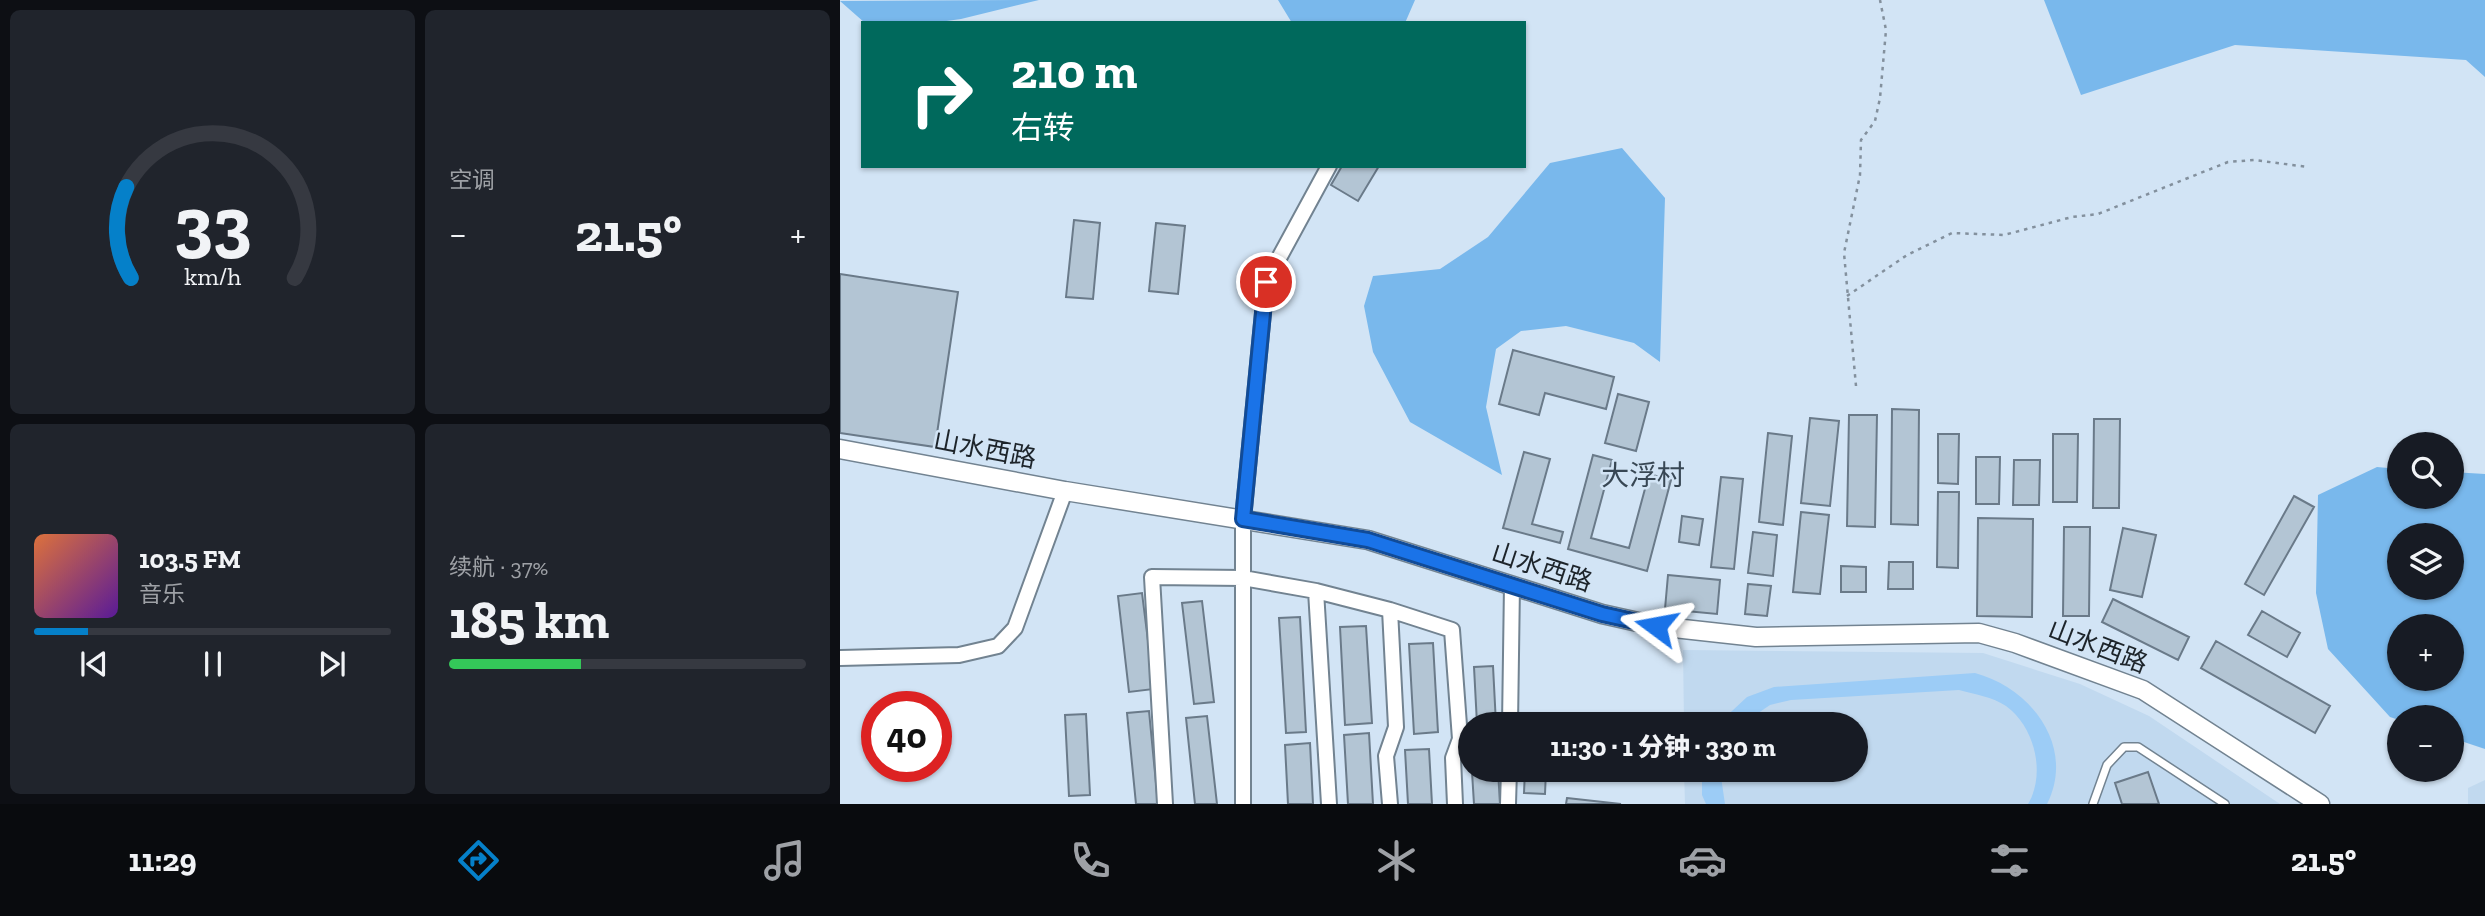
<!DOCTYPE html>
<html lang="zh">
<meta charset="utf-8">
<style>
:root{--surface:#171b24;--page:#20242c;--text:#f1f3f6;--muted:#9ea1a6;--line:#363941;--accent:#0580c9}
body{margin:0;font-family:"Zilla Slab","Noto Sans SC",serif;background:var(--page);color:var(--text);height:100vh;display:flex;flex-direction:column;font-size:26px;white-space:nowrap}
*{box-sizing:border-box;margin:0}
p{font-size:23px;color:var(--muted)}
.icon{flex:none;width:38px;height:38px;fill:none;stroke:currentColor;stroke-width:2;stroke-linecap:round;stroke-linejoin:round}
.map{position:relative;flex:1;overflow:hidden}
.panel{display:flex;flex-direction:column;gap:10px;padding:10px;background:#0d0f14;width:840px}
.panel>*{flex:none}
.guide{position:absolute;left:21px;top:21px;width:665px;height:147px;border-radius:0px;box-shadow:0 2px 5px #0004;background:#00695c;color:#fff;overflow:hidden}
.buttons{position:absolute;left:1547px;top:432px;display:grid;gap:14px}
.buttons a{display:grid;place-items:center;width:77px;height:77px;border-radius:50%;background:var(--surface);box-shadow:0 2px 5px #0004;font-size:35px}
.speed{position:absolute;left:21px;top:691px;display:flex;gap:14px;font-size:35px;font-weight:700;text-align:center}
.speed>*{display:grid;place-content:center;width:91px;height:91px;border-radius:50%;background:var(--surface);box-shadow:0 2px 5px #0004;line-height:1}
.speed .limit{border:10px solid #d22;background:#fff;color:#111}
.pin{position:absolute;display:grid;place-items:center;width:60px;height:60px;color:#fff;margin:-30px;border:4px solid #fff;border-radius:50%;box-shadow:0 2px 7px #0007}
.me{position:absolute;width:77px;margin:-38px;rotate:283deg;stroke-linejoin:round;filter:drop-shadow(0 0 5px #0008)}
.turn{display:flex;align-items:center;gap:24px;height:147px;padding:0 35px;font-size:32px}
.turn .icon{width:91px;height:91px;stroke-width:2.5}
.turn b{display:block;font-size:49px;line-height:60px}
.big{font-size:52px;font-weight:800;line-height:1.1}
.panel .card{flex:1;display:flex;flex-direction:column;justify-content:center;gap:10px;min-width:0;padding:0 24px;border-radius:10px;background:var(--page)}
.panel .dial{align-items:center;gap:0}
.dial svg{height:182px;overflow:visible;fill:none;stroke:var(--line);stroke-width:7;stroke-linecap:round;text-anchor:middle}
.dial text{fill:var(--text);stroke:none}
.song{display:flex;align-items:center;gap:21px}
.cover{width:84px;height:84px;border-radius:10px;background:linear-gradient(135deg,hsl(20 70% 55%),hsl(270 70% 35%))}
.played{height:7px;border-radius:4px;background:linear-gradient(90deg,var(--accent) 15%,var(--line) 15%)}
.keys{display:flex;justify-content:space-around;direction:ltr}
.heat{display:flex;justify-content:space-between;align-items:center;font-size:38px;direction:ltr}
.charge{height:10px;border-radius:5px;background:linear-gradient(90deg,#34c759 37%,var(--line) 0)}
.panel .tiles{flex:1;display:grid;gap:10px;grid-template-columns:repeat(2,1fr)}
.trip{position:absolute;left:618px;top:712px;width:410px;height:70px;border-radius:35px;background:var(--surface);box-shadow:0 2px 5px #0004;font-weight:800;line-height:70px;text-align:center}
.menu{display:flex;height:112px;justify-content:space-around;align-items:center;background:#090b0e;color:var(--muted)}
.menu .icon{width:49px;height:49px}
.menu .selected{color:var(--accent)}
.menu b{font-size:32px;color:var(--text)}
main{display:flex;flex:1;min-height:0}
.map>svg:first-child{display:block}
.built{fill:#c1d9ef}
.green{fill:#9cccf6}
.forest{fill:#79b8ec;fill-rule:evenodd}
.building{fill:#b3c5d4;stroke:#6a7a89;stroke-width:2}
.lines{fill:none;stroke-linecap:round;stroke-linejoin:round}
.service-casing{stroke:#728391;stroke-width:10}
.minor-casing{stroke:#728391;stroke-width:18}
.tertiary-casing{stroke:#728391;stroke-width:21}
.path{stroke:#83909d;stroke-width:2.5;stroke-dasharray:3.5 5;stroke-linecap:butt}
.service{stroke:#fff;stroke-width:7}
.minor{stroke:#fff;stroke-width:14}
.tertiary{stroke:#fff;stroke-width:18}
.route-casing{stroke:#114b97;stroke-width:18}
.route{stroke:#1a73e8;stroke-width:12}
.labels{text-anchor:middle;stroke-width:5;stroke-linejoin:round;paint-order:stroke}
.street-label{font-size:26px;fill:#1d242a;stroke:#d2e4f5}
.neighbourhood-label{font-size:28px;fill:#384754;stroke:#d2e4f5}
</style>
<main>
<section class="panel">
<div class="tiles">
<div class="card dial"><svg viewBox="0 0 100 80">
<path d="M14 69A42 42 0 1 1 86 69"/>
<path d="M14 69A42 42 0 0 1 12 29" stroke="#0580c9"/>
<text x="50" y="56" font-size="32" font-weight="700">33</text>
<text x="50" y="72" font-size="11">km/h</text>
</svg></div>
<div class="card"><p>空调</p>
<div class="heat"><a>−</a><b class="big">21.5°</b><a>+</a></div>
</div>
<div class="card">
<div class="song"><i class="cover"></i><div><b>103.5 FM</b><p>音乐</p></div></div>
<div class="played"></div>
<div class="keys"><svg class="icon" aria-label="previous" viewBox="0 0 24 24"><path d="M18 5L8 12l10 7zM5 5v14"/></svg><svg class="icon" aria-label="pause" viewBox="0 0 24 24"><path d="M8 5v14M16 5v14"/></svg><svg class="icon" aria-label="next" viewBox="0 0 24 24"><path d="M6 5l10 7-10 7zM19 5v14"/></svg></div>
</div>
<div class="card"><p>续航 · 37%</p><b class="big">185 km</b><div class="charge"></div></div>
</div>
</section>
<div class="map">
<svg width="1645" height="804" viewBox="0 0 1645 804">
<rect width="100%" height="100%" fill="#d2e4f5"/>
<path class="built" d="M843 650 1143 653 1240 684 1309 716 1440 804H845L844 770H1015V724H844Z
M1645 780V804H1628V788Z"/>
<path class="green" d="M1135 673C1191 688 1236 746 1207 804H1188C1206 774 1195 727 1166 706 1153 697 1134 694 1119 690L951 700 930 705 902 724H878L907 697 934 687Z
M862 770H880L885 804H866L862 795Z"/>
<path class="forest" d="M199 0 121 19 92 23H25L0 1Z
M438 0H575L565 23H452Z
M1204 0H1645V77L1626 60 1395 45 1241 95Z
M782 148 825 198 820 362 794 343 726 326 681 331 656 349 646 407 662 475 570 422 533 352 524 306 533 276 600 269 648 237 710 163Z
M1537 467 1559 469V497H1612V472L1645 474V749L1612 738V718H1559V720L1550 717 1488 649 1476 593 1478 495ZM1559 536H1612V588H1559ZM1612 626V679H1559V626Z"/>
<path class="building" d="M502 166H539L518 201 491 185Z
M234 220 260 223 253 299 226 297Z
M316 223 345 226 338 294 309 291Z
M0 274 118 292 95 447 0 433Z
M673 350 774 377 766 409 705 393 699 415 659 404Z
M778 394 809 402 796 451 765 443Z
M1052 409 1079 410 1078 525 1051 524Z
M1009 415H1037L1035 527 1007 526Z
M970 418 999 421 990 506 961 503Z
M1254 419H1280L1279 508H1253Z
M928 433 952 436 943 525 919 522Z
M1098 434H1119L1118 484 1098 483Z
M1213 434H1238L1237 502H1213Z
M684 452 710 459 692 524 723 532 720 543 663 528Z
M753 455 772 460 751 538 789 548 809 474 831 480 807 571 728 549Z
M1136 457H1160L1159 504H1136Z
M1174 460H1200L1199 505H1173Z
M881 477 903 479 894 569 871 567Z
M1098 492H1119L1118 568 1097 567Z
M1454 496 1474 507 1424 595 1405 584Z
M961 512 989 515 980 594 953 592Z
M842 516 863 519 859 545 839 542Z
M1138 518 1193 519 1192 617 1137 616Z
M1224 527H1250L1249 616H1223Z
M1283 528 1316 535 1302 597 1270 590Z
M913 532 937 535 933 576 908 573Z
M1049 562H1073V589H1048Z
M1001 566 1026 567V592H1001Z
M828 575 880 580 877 614 825 609Z
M908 584 931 586 927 616 905 614Z
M302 593 314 689 289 692 278 596Z
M1273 599 1349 637 1338 660 1262 622Z
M362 601 374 702 354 704 342 603Z
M1422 611 1460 633 1447 657 1408 635Z
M460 617 466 732 446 733 439 618Z
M526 626 532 723 505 725 500 627Z
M1376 641 1490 706 1475 733 1361 668Z
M593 643 598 732 574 734 569 644Z
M653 666 656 724H637L634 667Z
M309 711 318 804H296L287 713Z
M246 714 250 795 229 796 225 715Z
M367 716 377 804H355L346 718Z
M529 733 533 804H508L504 735Z
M470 743 473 804H448L445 745Z
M589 749 592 804H568L565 750Z
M658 770 660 804H634L632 772Z
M685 770H706L705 794 684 793Z
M1308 772 1319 804H1282L1275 783Z
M727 798 781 804H726Z"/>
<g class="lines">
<g class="service-casing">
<path id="service" d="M1253 804 1267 765 1284 747H1298L1385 804"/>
</g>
<g class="minor-casing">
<path id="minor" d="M476 591 550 610 556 727 546 756 550 804
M550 610 612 630 620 739 613 758 615 804
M0 658 119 655 158 646 175 628 225 491
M670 724 672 585
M325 804 312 577 403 578 476 591 489 804
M403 804V519L426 282 489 166
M668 804 669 770"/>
</g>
<g class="tertiary-casing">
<path id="tertiary" d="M0 449 225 491 528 540 762 614 816 626 916 637 1139 633 1175 643 1303 690 1480 804"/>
</g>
<path class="path" d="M1007 296 1067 255 1112 233 1164 235 1232 217 1258 214 1388 162 1414 160 1468 167
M1016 386 1004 253 1020 175 1021 140 1035 121 1040 98 1046 30 1040 0"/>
<use href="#service" class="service"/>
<use href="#minor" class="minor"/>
<use href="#tertiary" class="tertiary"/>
</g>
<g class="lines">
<g class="route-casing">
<path id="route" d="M426 282 403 519 528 540 762 614 816 626"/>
</g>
<use href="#route" class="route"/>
</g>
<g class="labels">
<g class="street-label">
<text transform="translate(145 449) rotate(11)" y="9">山水西路</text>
<text transform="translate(702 567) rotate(18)" y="9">山水西路</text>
<text transform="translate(1258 646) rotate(21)" y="9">山水西路</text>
</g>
<g class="neighbourhood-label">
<text x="803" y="485">大浮村</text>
</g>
</g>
</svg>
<div class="buttons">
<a><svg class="icon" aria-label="search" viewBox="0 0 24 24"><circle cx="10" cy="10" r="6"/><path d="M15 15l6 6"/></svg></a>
<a><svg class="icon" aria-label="layers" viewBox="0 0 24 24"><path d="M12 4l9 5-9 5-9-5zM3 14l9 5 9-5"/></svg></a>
<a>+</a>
<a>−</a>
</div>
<div class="speed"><div class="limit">40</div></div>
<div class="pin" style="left:426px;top:282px;background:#d93025"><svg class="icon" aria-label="arrive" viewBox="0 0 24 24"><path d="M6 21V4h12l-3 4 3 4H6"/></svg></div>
<svg class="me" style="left:816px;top:626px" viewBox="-20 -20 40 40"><path d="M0-17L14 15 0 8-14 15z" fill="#1a73e8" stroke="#fff" stroke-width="4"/></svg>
<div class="trip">11:30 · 1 分钟 · 330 m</div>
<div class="guide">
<div class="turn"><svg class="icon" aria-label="right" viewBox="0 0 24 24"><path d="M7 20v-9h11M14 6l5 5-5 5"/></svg><div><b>210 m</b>右转</div></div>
</div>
</div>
</main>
<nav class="menu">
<b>11:29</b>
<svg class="icon selected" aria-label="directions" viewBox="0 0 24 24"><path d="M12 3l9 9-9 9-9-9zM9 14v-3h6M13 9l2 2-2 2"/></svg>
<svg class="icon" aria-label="music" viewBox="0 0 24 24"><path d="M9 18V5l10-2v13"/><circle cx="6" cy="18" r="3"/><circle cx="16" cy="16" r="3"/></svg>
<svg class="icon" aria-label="phone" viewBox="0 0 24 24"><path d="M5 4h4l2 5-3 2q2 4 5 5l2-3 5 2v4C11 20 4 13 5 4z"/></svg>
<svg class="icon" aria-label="climate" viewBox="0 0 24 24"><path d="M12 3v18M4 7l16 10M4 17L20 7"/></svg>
<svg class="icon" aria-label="car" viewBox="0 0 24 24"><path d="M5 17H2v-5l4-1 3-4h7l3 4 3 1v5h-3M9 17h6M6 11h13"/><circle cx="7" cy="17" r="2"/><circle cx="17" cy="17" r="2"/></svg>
<svg class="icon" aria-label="filters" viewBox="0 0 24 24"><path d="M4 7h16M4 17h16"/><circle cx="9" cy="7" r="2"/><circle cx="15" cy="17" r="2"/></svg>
<b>21.5°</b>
</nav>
